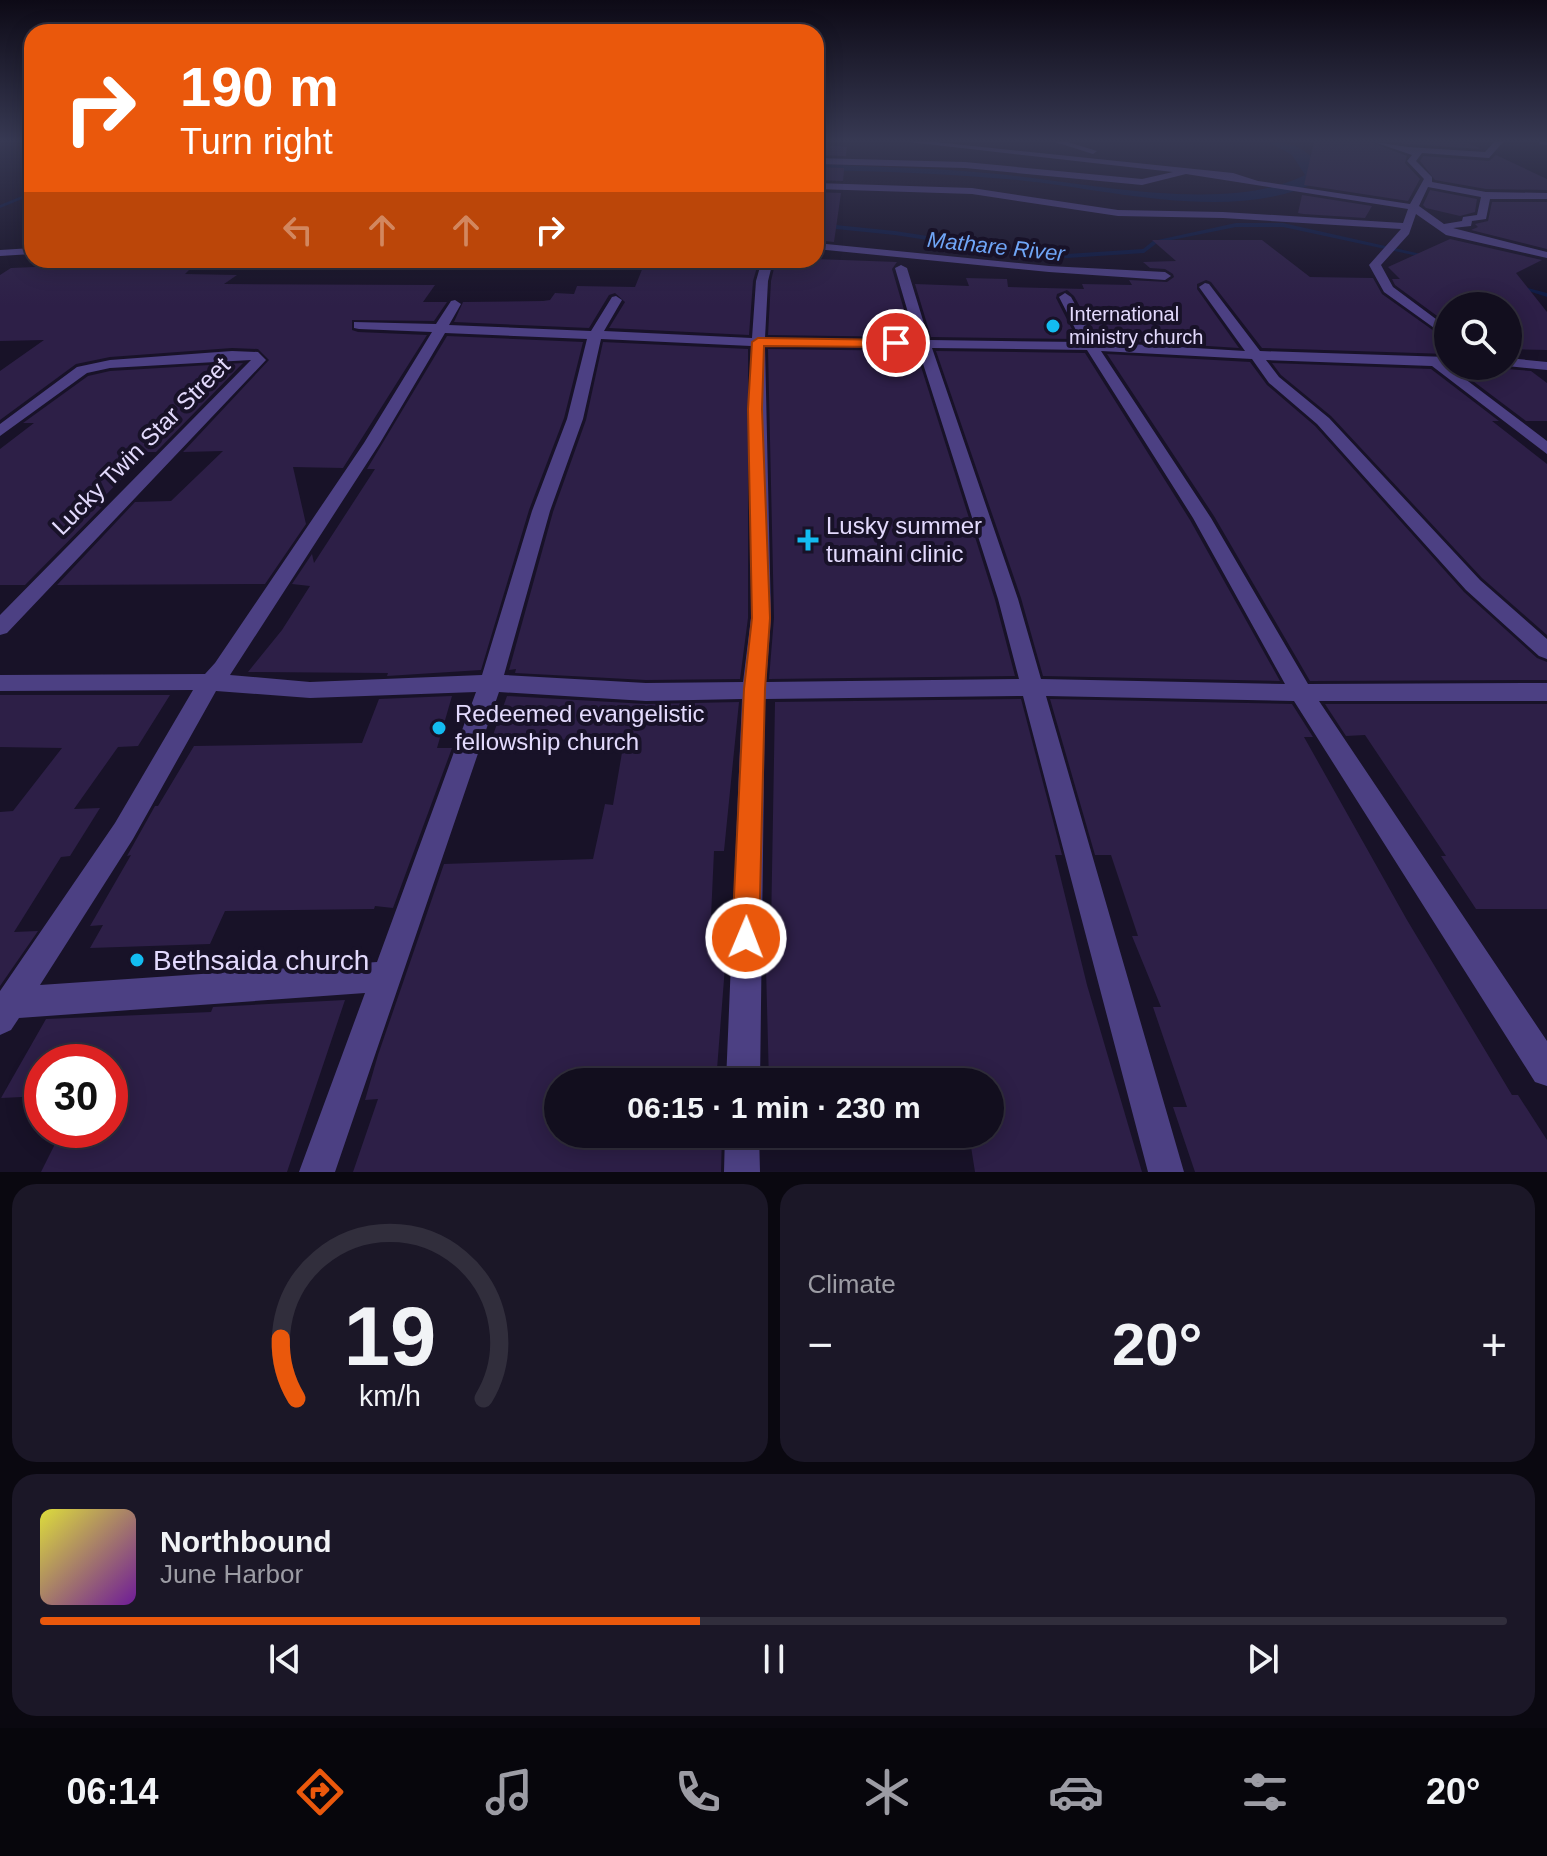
<!DOCTYPE html>
<meta charset="utf-8">
<style>
:root{--surface:#120e1e;--page:#1b1727;--text:#f1f3f6;--muted:#9c9ca4;--line:#312e3c;--accent:#ea580c}
body{margin:0;font-family:Helvetica,sans-serif;background:var(--page);color:var(--text);height:100vh;display:flex;flex-direction:column;font-size:30px;white-space:nowrap}
*{box-sizing:border-box;margin:0}
p{font-size:26px;color:var(--muted)}
.icon{flex:none;width:44px;height:44px;fill:none;stroke:currentColor;stroke-width:2;stroke-linecap:round;stroke-linejoin:round}
.map{position:relative;height:1172px;overflow:hidden}
.details{display:flex;flex-direction:column;gap:12px;padding:12px;background:#0a0810;flex:1}
.details>*{flex:none}
.top-card{position:absolute;left:24px;top:24px;width:800px;height:244px;border-radius:24px;box-shadow:0 4px 20px #0003,0 0 0 2px var(--line);background:#ea580c;color:#fff;overflow:hidden}
.tools{position:absolute;left:1434px;top:292px;display:grid;gap:16px}
.tools a{display:grid;place-items:center;width:88px;height:88px;border-radius:50%;background:var(--surface);box-shadow:0 4px 20px #0003,0 0 0 2px var(--line);font-size:40px}
.speed{position:absolute;left:24px;top:1044px;display:flex;gap:16px;font-size:40px;font-weight:700;text-align:center}
.speed>*{display:grid;place-content:center;width:104px;height:104px;border-radius:50%;background:var(--surface);box-shadow:0 4px 20px #0003,0 0 0 2px var(--line);line-height:1}
.speed .limit{border:12px solid #d22;background:#fff;color:#111}
.pin{position:absolute;display:grid;place-items:center;width:68px;height:68px;color:#fff;margin:-34px;border:4px solid #fff;border-radius:50%;box-shadow:0 2px 8px #0007}
.me{position:absolute;width:88px;margin:-44px;rotate:1deg;stroke-linejoin:round;filter:drop-shadow(0 0 6px #0008)}
.turn{display:flex;align-items:center;gap:28px;height:168px;padding:0 24px;font-size:36px}
.turn .icon{width:104px;height:104px;stroke-width:2.5}
.turn b{display:block;font-size:56px;line-height:68px}
.lanes{display:flex;align-items:center;height:76px;padding:0 24px;background:#0003;justify-content:center;gap:40px;direction:ltr}
.lanes .off{opacity:.35}
.big{font-size:60px;font-weight:700;line-height:1.1}
.details .widget{flex:1;display:flex;flex-direction:column;justify-content:center;gap:12px;min-width:0;padding:0 28px;border-radius:24px;background:var(--page)}
.details .dial{align-items:center;gap:0}
.dial svg{height:208px;overflow:visible;fill:none;stroke:var(--line);stroke-width:7;stroke-linecap:round;text-anchor:middle}
.dial text{fill:var(--text);stroke:none}
.song{display:flex;align-items:center;gap:24px}
.cover{width:96px;height:96px;border-radius:12px;background:linear-gradient(135deg,hsl(60 70% 55%),hsl(280 70% 35%))}
.played{height:8px;border-radius:4px;background:linear-gradient(90deg,var(--accent) 45%,var(--line) 45%)}
.keys{display:flex;justify-content:space-around;direction:ltr}
.heat{display:flex;justify-content:space-between;align-items:center;font-size:44px;direction:ltr}
.details .tiles{flex:1;display:grid;gap:12px;grid-template-columns:1fr 1fr}
.widget:last-child{grid-column:span 2}
.trip{position:absolute;left:544px;top:1068px;width:460px;height:80px;border-radius:40px;background:var(--surface);box-shadow:0 4px 20px #0003,0 0 0 2px var(--line);font-weight:700;line-height:80px;text-align:center}
.tabs{display:flex;height:128px;justify-content:space-around;align-items:center;background:#07060c;color:var(--muted)}
.tabs .icon{width:56px;height:56px}
.tabs .current{color:var(--accent)}
.tabs b{font-size:36px;color:var(--text)}
.map>svg:first-child{display:block}
.water{fill:#0e1a44}
.lines{fill:none;stroke-linecap:round;stroke-linejoin:round}
.stream{fill:#0e1a44;fill-rule:evenodd}
.building{fill:#2d1f47}
.minor{fill:#4c4083;fill-rule:evenodd}
.route{fill:#ea580c;stroke:#983908;stroke-width:2}
.poi-dot{fill:#13bcf1;stroke:#181228;stroke-width:3}
.labels{text-anchor:middle;stroke-width:8;stroke-linejoin:round;paint-order:stroke}
.far-poi-label{font-size:20px;fill:#e3dafd;stroke:#181228;text-anchor:start}
.far-water-label{font-size:22px;font-style:italic;fill:#6fa5f6;stroke:#181228}
.street-label{font-size:24px;fill:#e3dafd;stroke:#181228}
.poi-label{font-size:24px;fill:#e3dafd;stroke:#181228;text-anchor:start}
.near-poi-label{font-size:28px;fill:#e3dafd;stroke:#181228;text-anchor:start}
</style>
<div class="map">
<svg width="1547" height="1172" viewBox="0 0 1547 1172">
<rect width="100%" height="100%" fill="#181228"/>
<path class="water" d="M1268 142C1301 142 1308 152 1328 176 1242 227 1111 189 1017 180 951 174 883 171 816 170V164C877 167 938 168 998 174 1085 182 1226 215 1305 175L1292 155Z"/>
<g class="lines">
<path class="stream" d="M32 192V195L0 208V205Z
M816 223 895 231 1037 253 1067 254 1143 249 1153 241 1236 223H1283L1430 256 1427 258 1283 227H1236L1157 243 1144 253 1067 258 1037 257 895 235 816 227Z
M1516 285 1547 293V297L1516 287Z"/>
</g>
<path class="building" d="M1314 142H1371L1407 156 1405 163 1420 179 1408 201 1304 185Z
M1393 142H1466L1481 149 1408 144Z
M816 144 847 147 846 156 816 155Z
M1496 155 1547 179V190L1486 189 1435 180 1420 161 1423 156 1489 161Z
M816 167 844 168 843 181 816 180Z
M1430 190 1477 199 1475 212 1460 216 1426 208 1423 205Z
M816 192 841 193 834 242 816 240Z
M1302 195 1372 206 1365 218 1303 214 1298 213Z
M1492 202H1547V249L1471 230 1478 227 1475 224 1488 221Z
M1450 239 1542 260 1516 273 1547 312V350L1508 349V306H1448V324L1395 285 1392 279H1400L1388 267Z
M1152 240H1262L1310 277 1373 278 1382 294 1448 341V354L1262 348 1211 282 1206 280 1197 284V289L1239 348 1098 339 1074 296 1067 290 1057 294 1056 298 1077 339 931 337 915 284 969 286 966 278 1007 279 1008 287 1084 289 1082 284 1132 285 1129 280 1167 282 1174 277 1173 274 1165 269 1150 268 1143 262 1176 261Z
M816 259 897 262 892 269 912 337 768 335 771 281 776 260Z
M199 260 185 274 237 275 224 284 435 285 423 302H447L434 321 352 320V330L358 332 427 335 343 468 293 467 306 524 265 584 57 585 135 502 171 501 223 451 183 452 269 360 258 349 232 348 110 357 76 364 0 420V371L44 340 0 341V275L11 268Z
M652 260H759L753 281 749 335 609 328 625 302 615 293 609 295 589 328 454 322 463 302 543 301 550 300 555 293 574 294 577 286 635 287 643 267H648Z
M447 336 583 342 564 418 529 510 481 670 387 676 388 673 248 672 282 630 310 586 292 584 312 554 314 563 375 469H367Z
M603 342 748 349V618L740 679 646 680 515 673 516 669 509 670 553 512 586 420Z
M768 349 916 351 995 600 1015 676 769 679 774 618Z
M936 351 1085 353 1190 520 1280 681 1043 676 1021 598Z
M1107 354 1250 362 1267 385 1315 426 1464 592 1537 658 1547 662V680L1310 681 1214 516Z
M243 363 156 452H148L97 504 106 503 25 585H0V449L34 423H23L88 376 110 371Z
M1272 363 1431 369 1499 421H1492L1547 464V635L1482 578 1331 416 1281 375Z
M1453 366H1504L1507 369 1531 371 1547 383V421H1526Z
M0 695H170L138 746 118 747 74 809 100 808 70 856 61 857 14 932 38 931 0 986V812L13 811 62 748 0 747Z
M452 696 437 748H452L393 908 375 906 374 909 225 911 210 944 90 948 103 925 90 926 131 855 127 856 155 806H158L194 746 362 743 379 699Z
M507 696 646 704 739 702 724 851H714L711 917H722L721 928H728L716 1082H558V1134H722L721 1172H353L378 1099 365 1100 378 1055 444 864 593 859 605 804 613 805 624 741 492 738Z
M1021 699 1062 855H1055L1087 985 1142 1172H975L969 1134H990V1082H769L765 929H771L775 702Z
M1050 699 1292 704 1313 737H1304L1407 920 1512 1095H1518L1547 1140V1172H1195L1173 1107H1187L1153 1007H1161L1132 936H1138L1111 855H1095Z
M1325 704H1547V909H1476L1441 856H1446L1365 735 1346 736Z
M345 1000 287 1172H41L62 1130H110V1062H42V1096L1 1098 46 1019 211 1012 213 1007Z"/>
<g class="lines">
<path class="minor" d="M909 142H935L1233 173 1258 181 1410 204 1424 179 1407 161 1412 155 1374 142 1408 147 1485 152 1494 142H1503L1489 158 1422 153 1416 161 1432 177V182L1486 192 1547 193V199H1490L1486 219 1472 221 1471 226 1453 228 1547 252V258L1446 235 1416 214 1409 234 1381 265 1393 287 1448 328V338L1384 292 1369 265 1401 229 1223 218 1118 216 972 194 816 189V183L972 188 1118 210 1223 212 1403 223 1408 209 1186 174 1142 185 965 168 816 164V158L965 162 1142 179 1173 172ZM1428 187 1481 197 1477 215 1463 217 1462 221 1444 224 1419 206Z
M1055 142H1068L1097 151 1093 154Z
M1539 142H1547V145L1540 144Z
M816 243 1049 266 1165 272 1171 276 1165 280 1049 272 816 249Z
M32 248V254L0 256V250Z
M762 260 773 261 768 281 765 338 916 340 895 268 901 265 907 268 929 340 1082 342 1059 297 1065 293 1071 297 1096 342 1245 351 1199 287 1205 283 1209 284 1260 351 1448 357V366L1547 441V454L1432 366 1266 360 1279 377 1329 418 1480 580 1547 639V659L1539 656 1466 590 1317 424 1269 383 1252 359 1101 351 1211 518 1308 684 1547 683V701H1319L1547 1041V1086L1535 1082 1294 701 1046 696 1184 1172H1148L1023 696 765 699 760 1082H726L742 699 646 701 499 692 335 1172H299L365 993 19 1018 11 1030 0 1035V991L115 823 193 690 0 691V675L205 674 215 663 364 443 432 332 359 329 354 328V322L436 324 451 301 455 300 461 304 449 325 591 331 612 297 616 296 622 300 604 331 752 338 756 281ZM445 333 587 339 567 419 532 511 482 675 310 682 230 675 380 443ZM601 339 751 346V618L743 682 646 683 504 675 550 511 583 419ZM765 346 918 348 998 599 1019 679 766 682 771 618ZM932 348 1087 350 1193 518 1285 684 1041 679 1018 599ZM216 691 310 698 476 692 377 962 40 985 133 839Z
M232 351 258 352 266 360 7 633 0 635V615L251 360 110 368 87 373 0 436V424L77 367 110 360Z
M1508 358 1547 362V370L1507 366Z
M725 1134H759L760 1172H724Z"/>
</g>
<linearGradient id="sky" x2="0" y2="1"><stop stop-color="#0d0a16"/><stop offset="0.46" stop-color="#373953"/><stop offset="1" stop-color="#373953" stop-opacity="0"/></linearGradient>
<rect width="1547" height="306" fill="url(#sky)"/>
<path class="route" d="M758 338 896 340 902 343 896 347 764 346 762 409 770 618 765 689 759 938 755 947 746 951 736 947 732 938 744 689 752 618 748 409 752 342Z"/>
<g class="poi-dot">
<circle cx="1053" cy="326" r="8"/>
<path d="M804 528h8v8h8v8h-8v8h-8v-8h-8v-8h8z"/>
<circle cx="439" cy="728" r="8"/>
<circle cx="137" cy="960" r="8"/>
</g>
<g class="labels">
<g class="far-poi-label">
<text x="1069" y="321">International<tspan x="1069" dy="23">ministry church</tspan></text>
</g>
<g class="far-water-label">
<text transform="translate(996 246) rotate(6)" y="8">Mathare River</text>
</g>
<g class="street-label">
<text transform="translate(141 446) rotate(-45)" y="8">Lucky Twin Star Street</text>
</g>
<g class="poi-label">
<text x="826" y="534">Lusky summer<tspan x="826" dy="28">tumaini clinic</tspan></text>
<text x="455" y="722">Redeemed evangelistic<tspan x="455" dy="28">fellowship church</tspan></text>
</g>
<g class="near-poi-label">
<text x="153" y="970">Bethsaida church</text>
</g>
</g>
</svg>
<div class="tools">
<a><svg class="icon" aria-label="search" viewBox="0 0 24 24"><circle cx="10" cy="10" r="6"/><path d="M15 15l6 6"/></svg></a>
</div>
<div class="speed"><div class="limit">30</div></div>
<div class="pin" style="left:896px;top:343px;background:#d93025"><svg class="icon" aria-label="arrive" viewBox="0 0 24 24"><path d="M6 21V4h12l-3 4 3 4H6"/></svg></div>
<svg class="me" style="left:746px;top:938px" viewBox="-20 -20 40 40"><circle r="17" fill="#ea580c" stroke="#fff" stroke-width="3"/><path d="M0-11L8 9 0 5-8 9z" fill="#fff"/></svg>
<div class="trip">06:15 · 1 min · 230 m</div>
<div class="top-card">
<div class="turn"><svg class="icon" aria-label="right" viewBox="0 0 24 24"><path d="M7 20v-9h11M14 6l5 5-5 5"/></svg><div><b>190 m</b>Turn right</div></div>
<div class="lanes"><svg class="icon off" aria-label="left" viewBox="0 0 24 24"><path d="M17 20v-9H6M10 6l-5 5 5 5"/></svg><svg class="icon off" aria-label="ahead" viewBox="0 0 24 24"><path d="M12 20V5M6 11l6-6 6 6"/></svg><svg class="icon off" aria-label="ahead" viewBox="0 0 24 24"><path d="M12 20V5M6 11l6-6 6 6"/></svg><svg class="icon" aria-label="right" viewBox="0 0 24 24"><path d="M7 20v-9h11M14 6l5 5-5 5"/></svg></div>
</div>
</div>
<section class="details">
<div class="tiles">
<div class="widget dial"><svg viewBox="0 0 100 80">
<path d="M14 69A42 42 0 1 1 86 69"/>
<path d="M14 69A42 42 0 0 1 8 46" stroke="#ea580c"/>
<text x="50" y="56" font-size="32" font-weight="700">19</text>
<text x="50" y="72" font-size="11">km/h</text>
</svg></div>
<div class="widget"><p>Climate</p>
<div class="heat"><a>−</a><b class="big">20°</b><a>+</a></div>
</div>
<div class="widget">
<div class="song"><i class="cover"></i><div><b>Northbound</b><p>June Harbor</p></div></div>
<div class="played"></div>
<div class="keys"><svg class="icon" aria-label="previous" viewBox="0 0 24 24"><path d="M18 5L8 12l10 7zM5 5v14"/></svg><svg class="icon" aria-label="pause" viewBox="0 0 24 24"><path d="M8 5v14M16 5v14"/></svg><svg class="icon" aria-label="next" viewBox="0 0 24 24"><path d="M6 5l10 7-10 7zM19 5v14"/></svg></div>
</div>
</div>
</section>
<nav class="tabs">
<b>06:14</b>
<svg class="icon current" aria-label="directions" viewBox="0 0 24 24"><path d="M12 3l9 9-9 9-9-9zM9 14v-3h6M13 9l2 2-2 2"/></svg>
<svg class="icon" aria-label="music" viewBox="0 0 24 24"><path d="M9 18V5l10-2v13"/><circle cx="6" cy="18" r="3"/><circle cx="16" cy="16" r="3"/></svg>
<svg class="icon" aria-label="phone" viewBox="0 0 24 24"><path d="M5 4h4l2 5-3 2q2 4 5 5l2-3 5 2v4C11 20 4 13 5 4z"/></svg>
<svg class="icon" aria-label="climate" viewBox="0 0 24 24"><path d="M12 3v18M4 7l16 10M4 17L20 7"/></svg>
<svg class="icon" aria-label="car" viewBox="0 0 24 24"><path d="M5 17H2v-5l4-1 3-4h7l3 4 3 1v5h-3M9 17h6M6 11h13"/><circle cx="7" cy="17" r="2"/><circle cx="17" cy="17" r="2"/></svg>
<svg class="icon" aria-label="filters" viewBox="0 0 24 24"><path d="M4 7h16M4 17h16"/><circle cx="9" cy="7" r="2"/><circle cx="15" cy="17" r="2"/></svg>
<b>20°</b>
</nav>
